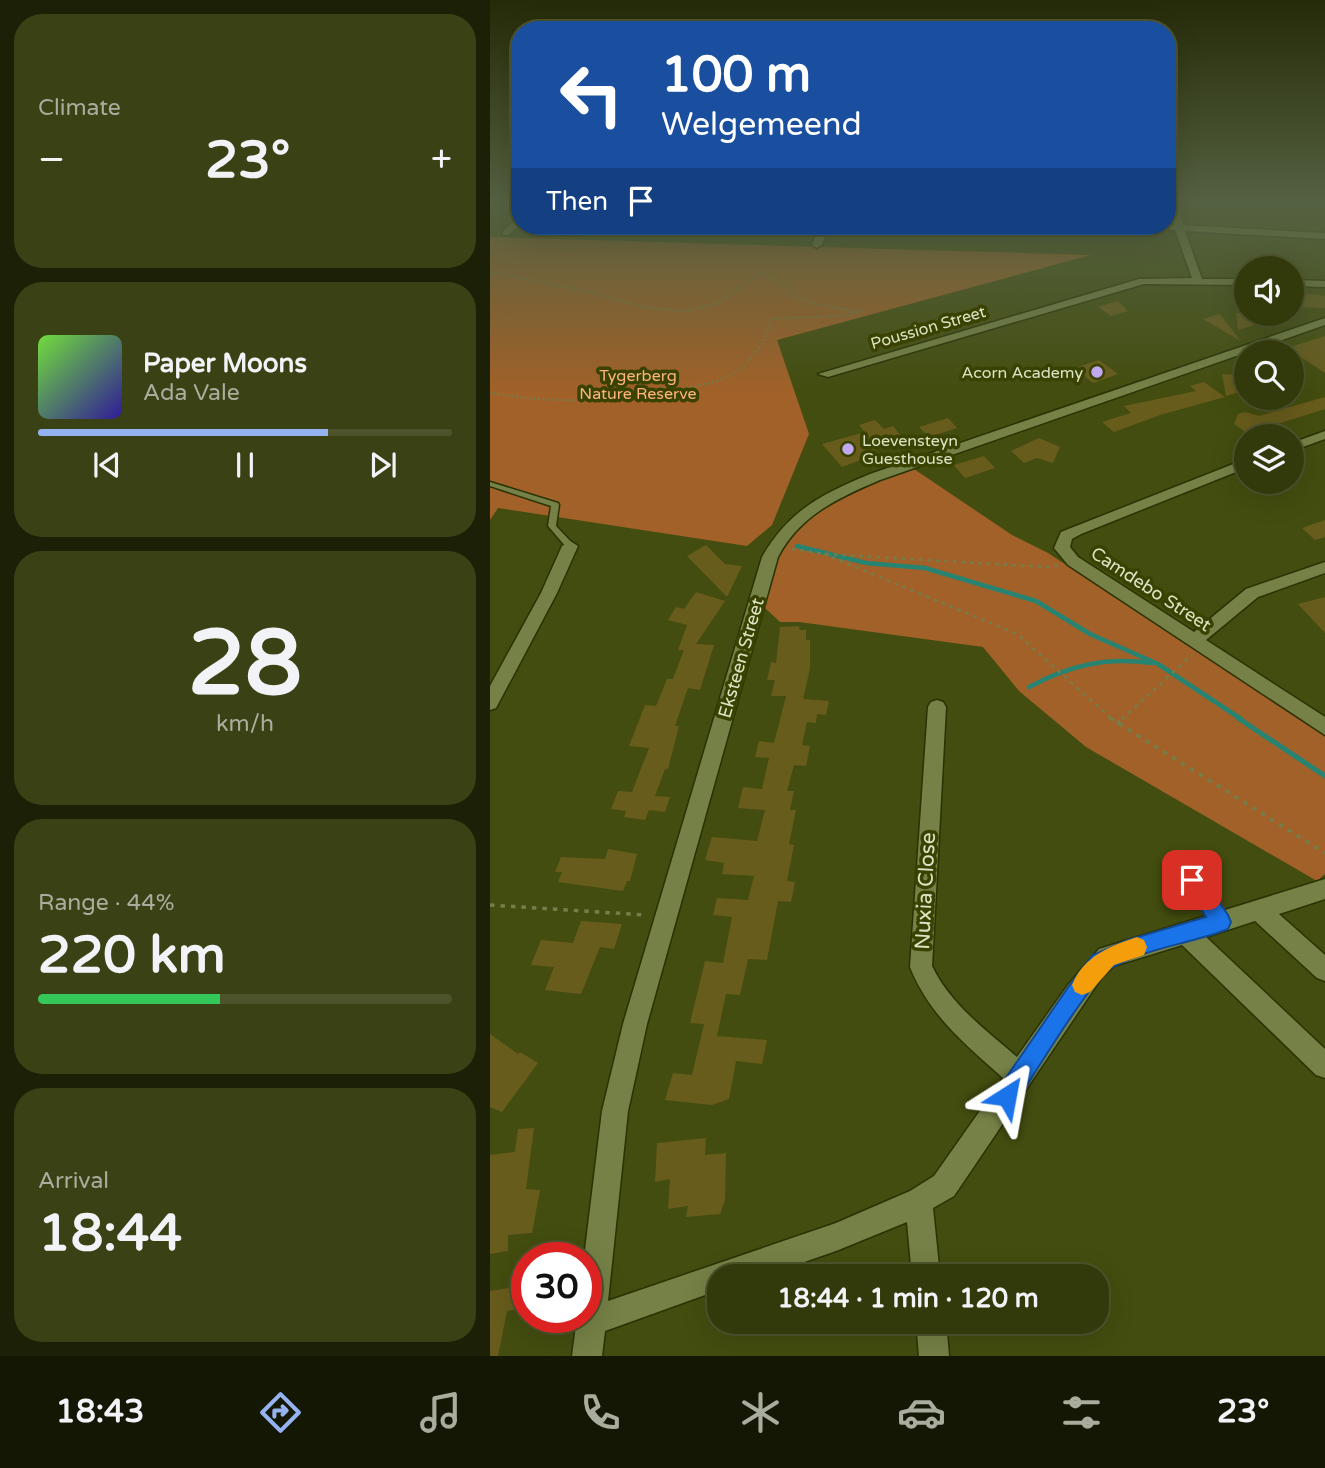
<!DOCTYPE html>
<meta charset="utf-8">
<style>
:root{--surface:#323a0b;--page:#3a4114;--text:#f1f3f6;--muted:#a8ad9d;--line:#4d542c;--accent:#95b2f1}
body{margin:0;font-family:"Varela Round",sans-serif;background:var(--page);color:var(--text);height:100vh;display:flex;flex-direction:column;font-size:26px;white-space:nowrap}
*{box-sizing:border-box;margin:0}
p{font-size:23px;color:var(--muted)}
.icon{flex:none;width:38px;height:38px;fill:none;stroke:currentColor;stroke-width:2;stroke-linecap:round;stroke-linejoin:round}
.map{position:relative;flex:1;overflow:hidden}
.details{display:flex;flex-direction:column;gap:14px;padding:14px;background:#1c2006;width:490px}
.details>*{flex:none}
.guide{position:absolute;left:21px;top:21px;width:665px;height:214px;border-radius:28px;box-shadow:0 7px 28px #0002,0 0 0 2px var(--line);background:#1a4fa0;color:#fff;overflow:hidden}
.buttons{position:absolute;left:744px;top:256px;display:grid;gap:14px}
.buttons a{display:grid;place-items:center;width:70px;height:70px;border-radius:50%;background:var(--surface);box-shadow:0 7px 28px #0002,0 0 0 2px var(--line);font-size:35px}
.speed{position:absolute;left:21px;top:1242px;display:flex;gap:14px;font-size:35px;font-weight:700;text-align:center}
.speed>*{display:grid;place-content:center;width:91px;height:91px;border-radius:50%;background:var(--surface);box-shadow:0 7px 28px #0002,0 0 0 2px var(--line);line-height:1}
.speed .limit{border:10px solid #d22;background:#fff;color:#111}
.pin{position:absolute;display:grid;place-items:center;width:60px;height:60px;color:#fff;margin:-30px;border-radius:14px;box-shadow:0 4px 10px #0006}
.me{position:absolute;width:77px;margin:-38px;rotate:34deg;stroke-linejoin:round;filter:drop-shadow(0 0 5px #0008)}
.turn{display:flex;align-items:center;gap:24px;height:147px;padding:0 35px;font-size:32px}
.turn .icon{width:91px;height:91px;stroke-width:2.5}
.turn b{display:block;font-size:49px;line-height:60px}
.then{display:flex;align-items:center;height:66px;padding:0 35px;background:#0003;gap:14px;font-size:26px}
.big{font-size:52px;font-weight:700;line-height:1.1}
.details .widget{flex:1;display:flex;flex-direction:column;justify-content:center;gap:10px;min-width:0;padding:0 24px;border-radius:28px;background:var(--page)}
.details .dial{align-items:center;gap:0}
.dial b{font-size:91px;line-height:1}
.song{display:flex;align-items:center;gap:21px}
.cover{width:84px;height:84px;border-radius:10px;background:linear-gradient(135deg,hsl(100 70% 55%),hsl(250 70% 35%))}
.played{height:7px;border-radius:4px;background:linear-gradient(90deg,var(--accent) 70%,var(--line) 70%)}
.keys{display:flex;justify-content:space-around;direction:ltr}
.heat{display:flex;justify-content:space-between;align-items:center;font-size:38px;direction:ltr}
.charge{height:10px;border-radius:5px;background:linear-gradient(90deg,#34c759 44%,var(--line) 0)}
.trip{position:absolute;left:217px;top:1264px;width:402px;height:70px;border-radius:28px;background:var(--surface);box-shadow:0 7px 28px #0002,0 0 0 2px var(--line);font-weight:700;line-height:70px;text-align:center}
.menu{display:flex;height:112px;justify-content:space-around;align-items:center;background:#141704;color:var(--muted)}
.menu .icon{width:49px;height:49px}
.menu .active{color:var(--accent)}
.menu b{font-size:32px;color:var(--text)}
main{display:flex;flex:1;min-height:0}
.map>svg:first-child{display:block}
.green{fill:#a16128}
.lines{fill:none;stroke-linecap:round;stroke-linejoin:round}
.stream-far1{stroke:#278473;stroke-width:4.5}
.stream{stroke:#278473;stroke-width:5}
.building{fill:#685c1c}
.service-casing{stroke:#2a3203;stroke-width:3}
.minor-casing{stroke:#2a3203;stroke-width:3}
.path-far2{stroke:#757e4a;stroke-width:2;stroke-dasharray:2 2.5;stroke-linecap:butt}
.path-far1{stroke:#757e4a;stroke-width:2.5;stroke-dasharray:3.5 5;stroke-linecap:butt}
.path{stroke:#757e4a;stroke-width:3.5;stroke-dasharray:4.5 6;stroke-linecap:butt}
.service{fill:#758146;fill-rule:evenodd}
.minor{fill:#758146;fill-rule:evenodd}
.route{fill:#1a73e8;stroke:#114b97;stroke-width:2}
.slow{fill:#f59e0b}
.poi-dot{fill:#c0a8f3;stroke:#394200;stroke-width:2.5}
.labels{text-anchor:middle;stroke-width:7;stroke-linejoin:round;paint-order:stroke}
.far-street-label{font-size:16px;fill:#dbe3c4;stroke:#394200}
.far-poi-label{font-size:16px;fill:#dbe3c4;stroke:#394200;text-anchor:end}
.far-park-label{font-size:16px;fill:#feb57b;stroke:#394200}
.street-label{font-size:18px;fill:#dbe3c4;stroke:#394200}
.near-street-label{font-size:21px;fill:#dbe3c4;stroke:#394200}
</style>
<main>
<section class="details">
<div class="widget"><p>Climate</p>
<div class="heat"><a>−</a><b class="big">23°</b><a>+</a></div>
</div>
<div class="widget">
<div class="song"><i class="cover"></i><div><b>Paper Moons</b><p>Ada Vale</p></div></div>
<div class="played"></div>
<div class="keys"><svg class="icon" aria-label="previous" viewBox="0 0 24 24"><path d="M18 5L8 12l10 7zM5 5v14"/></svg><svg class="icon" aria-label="pause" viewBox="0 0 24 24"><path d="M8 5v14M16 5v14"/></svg><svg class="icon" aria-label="next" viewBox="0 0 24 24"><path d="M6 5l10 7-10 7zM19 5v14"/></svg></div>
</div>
<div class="widget dial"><b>28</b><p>km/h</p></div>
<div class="widget"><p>Range · 44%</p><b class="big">220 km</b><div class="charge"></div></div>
<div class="widget"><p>Arrival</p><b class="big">18:44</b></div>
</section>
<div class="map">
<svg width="835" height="1356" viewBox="0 0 835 1356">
<rect width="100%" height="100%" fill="#434d0f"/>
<path class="green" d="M0 237 601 255 287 340 319 434 282 525 257 546 8 508 0 520Z
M424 469 522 535 558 553 835 735V874L827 881 596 747 529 691 493 647 309 622H290L274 607C281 584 286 556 300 536 324 502 386 482 424 469Z"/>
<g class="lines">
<path class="stream-far1" d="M307 546 376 563 435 568 546 601 600 634 668 664 751 719
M539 687C580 665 616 657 662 663"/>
<path class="stream" d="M748 718 835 776"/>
</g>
<path class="building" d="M802 292 835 296V308L802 307Z
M628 301 638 311 621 316 608 307Z
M746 313H793V316L748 330Z
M730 314 749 339V340L713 319Z
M835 336V373L797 348Z
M609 360 628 374 603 383 585 368Z
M756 373V390L736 396 732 374 749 375Z
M714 382 735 397 670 415 624 432 612 422 641 413 634 406 706 391 700 386Z
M835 397V409L778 427 784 432 761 436 744 424 748 414 755 412 769 416Z
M458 418 467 428 439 437 429 427Z
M385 420 394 429 403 426 411 436 404 439 408 443 381 451 384 455 352 467 332 444 375 432 369 425Z
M549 438 570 447 563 463 547 458 534 463 521 451Z
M494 456 505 468 475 478 464 465Z
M835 520V537L825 540 812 528Z
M216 545 235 564 252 566 237 597 197 556Z
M206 592 235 601 206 644 224 645 210 690 198 688 185 726H189L178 769H175L165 796 180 797 175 812 159 810 155 820 134 817 136 811 121 809 128 791 142 792 159 748 139 746 155 705 166 706 177 679H183L194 650H188L197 625 178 620 186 607 194 609Z
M835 597V633L808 604Z
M309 626 310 630H316V640H320V668L313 699 339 701 336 715 327 714 326 723 317 722 312 745 320 746 316 766 304 765 297 791H304L300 810H306L299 844 304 845 297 881 305 882 301 902 288 901 277 960 258 959 250 995 236 994 227 1036 277 1040 272 1064 246 1061 239 1099 222 1105 175 1100 183 1073 202 1075 214 1024 200 1023 215 961 233 963 242 917 223 915 227 898 258 900 264 876 232 874 234 863 215 860 222 837 267 841 275 810 248 808 253 787 272 789 279 758 265 757 269 741 284 743 296 696H281L285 680H277L281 662 286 663 290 627Z
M118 849 147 854 140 881H137L133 891 68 882 72 872H65L71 857 115 859Z
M91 921 132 924 124 949 110 947 91 994 55 990 64 967 41 965 51 940 83 943Z
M0 1034 28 1054 30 1052 48 1063 12 1112 0 1107Z
M44 1128 36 1189 50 1190 42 1233 18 1235V1251L0 1254V1155L25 1152 28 1129Z
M216 1138 215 1155 236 1153 235 1200 230 1214 196 1217 198 1206 178 1209 180 1179 165 1182 167 1143Z
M31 1286 28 1309 17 1311 8 1356H0V1291Z"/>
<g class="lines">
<g class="service-casing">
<path id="service" d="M0 482 68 503 69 505 66 526 83 544 84 546 83 548H77L58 526 61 506 0 486Z
M703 875 707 876 734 916 736 920 734 924 730 925 726 924 699 884 698 880 699 876Z"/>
</g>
<g class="minor-casing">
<path id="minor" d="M680 202H688L693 225 835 233V239L695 231 712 279H756V285L654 284 338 377 328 374 649 279 702 278 685 230 654 226 684 225Z
M30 216V224L19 235H13V231Z
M329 226H339L332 245 327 248 322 245Z
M802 280 835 281V287L802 286Z
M835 318V325L390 480C348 498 310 515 288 557L157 1024 138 1111 118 1301 346 1223 420 1191 444 1176 513 1078C475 1044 439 1015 420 967L438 707 441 702 447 700 453 702 456 707 442 966C460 1004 496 1030 527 1057L578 985 609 949 835 879V899L789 914 835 955V981L827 978 765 921 716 937 835 1049V1078L826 1075 692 945 624 966 612 977 464 1196 443 1208 450 1276H422L417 1222 346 1251 274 1276H229V1290L115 1331 112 1356H82L87 1318H96V1258H94L112 1111 133 1024 272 557C299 510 332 494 380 474Z
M835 431V439L802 451V443Z
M756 459V468L591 534 582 539 580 547 588 557 704 632 756 589 835 562V573L768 597 716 640 835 717V735L578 565 564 548 571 532 581 528Z
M80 541 88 546 67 593 6 708 0 710V686L51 593 72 546Z
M426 1321H456L459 1356H429Z"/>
</g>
<path class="path-far2" d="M0 272 92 290 157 308 196 311 228 303 272 272 294 284 301 294 320 303 371 312 349 316 282 319C275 340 268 353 251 368 233 383 209 385 186 390 120 402 67 404 0 393"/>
<path class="path-far1" d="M302 549 334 554 558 567 568 565
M334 554 527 634 622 719
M632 719 702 655"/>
<path class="path" d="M620 718 835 853
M627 724 634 718
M0 905 156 915"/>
<use href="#service" class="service"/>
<use href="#minor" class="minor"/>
</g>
<linearGradient id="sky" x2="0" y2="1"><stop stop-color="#252a08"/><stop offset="0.52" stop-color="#556242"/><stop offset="1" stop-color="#556242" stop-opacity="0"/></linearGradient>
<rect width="835" height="392" fill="url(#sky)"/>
<path class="route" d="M702 870 709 873 738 915 741 922 738 929C700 944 656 948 621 968 600 981 542 1078 525 1104L517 1107 509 1104 506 1096 509 1088 579 986 603 955 638 940 716 917 693 880 696 873Z"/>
<path class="slow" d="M647 937 654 940 657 947 654 955 624 965 600 992 592 995 585 992 582 985C594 956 620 946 647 937Z"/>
<g class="poi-dot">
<circle cx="607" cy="372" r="7"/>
<circle cx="358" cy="449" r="7"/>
</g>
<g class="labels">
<g class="far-street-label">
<text transform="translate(438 327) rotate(-16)" y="6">Poussion Street</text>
</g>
<g class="far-poi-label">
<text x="593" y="378">Acorn Academy</text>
<text x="372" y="446" text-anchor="start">Loevensteyn<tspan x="372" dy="18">Guesthouse</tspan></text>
</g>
<g class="far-park-label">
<text x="148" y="381">Tygerberg<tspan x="148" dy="18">Nature Reserve</tspan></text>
</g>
<g class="street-label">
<text transform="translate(661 589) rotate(33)" y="6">Camdebo Street</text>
<text transform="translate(251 658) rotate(-74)" y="6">Eksteen Street</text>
</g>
<g class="near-street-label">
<text transform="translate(435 891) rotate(-87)" y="7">Nuxia Close</text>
</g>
</g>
</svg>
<div class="buttons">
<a><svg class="icon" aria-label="sound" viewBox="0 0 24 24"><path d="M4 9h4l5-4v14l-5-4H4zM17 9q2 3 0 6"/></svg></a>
<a><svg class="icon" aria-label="search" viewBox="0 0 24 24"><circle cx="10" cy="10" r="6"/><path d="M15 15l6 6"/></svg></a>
<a><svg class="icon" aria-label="layers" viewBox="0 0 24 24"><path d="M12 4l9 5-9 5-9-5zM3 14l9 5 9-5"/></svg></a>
</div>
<div class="speed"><div class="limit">30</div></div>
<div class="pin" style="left:702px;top:880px;background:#d93025"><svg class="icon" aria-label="arrive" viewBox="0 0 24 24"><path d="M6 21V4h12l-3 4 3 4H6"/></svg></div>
<svg class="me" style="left:517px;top:1096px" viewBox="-20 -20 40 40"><path d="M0-17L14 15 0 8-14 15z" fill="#1a73e8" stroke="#fff" stroke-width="4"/></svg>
<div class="trip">18:44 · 1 min · 120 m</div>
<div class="guide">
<div class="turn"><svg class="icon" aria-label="left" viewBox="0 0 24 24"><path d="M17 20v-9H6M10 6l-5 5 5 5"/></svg><div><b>100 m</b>Welgemeend</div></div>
<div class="then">Then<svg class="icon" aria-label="arrive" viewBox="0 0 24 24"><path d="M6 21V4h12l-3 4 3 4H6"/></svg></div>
</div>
</div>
</main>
<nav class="menu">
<b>18:43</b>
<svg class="icon active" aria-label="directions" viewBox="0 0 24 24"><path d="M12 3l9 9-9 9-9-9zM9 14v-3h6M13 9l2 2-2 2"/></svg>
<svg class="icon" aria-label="music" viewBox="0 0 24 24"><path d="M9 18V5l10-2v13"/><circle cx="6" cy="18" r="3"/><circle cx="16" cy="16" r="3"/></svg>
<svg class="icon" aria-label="phone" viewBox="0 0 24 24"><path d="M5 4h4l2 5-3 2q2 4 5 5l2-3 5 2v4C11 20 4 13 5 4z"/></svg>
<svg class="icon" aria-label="climate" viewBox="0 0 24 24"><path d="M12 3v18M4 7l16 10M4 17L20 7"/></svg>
<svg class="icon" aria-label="car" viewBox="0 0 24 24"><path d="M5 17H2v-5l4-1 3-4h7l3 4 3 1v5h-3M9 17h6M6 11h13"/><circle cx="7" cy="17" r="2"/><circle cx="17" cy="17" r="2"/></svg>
<svg class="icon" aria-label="filters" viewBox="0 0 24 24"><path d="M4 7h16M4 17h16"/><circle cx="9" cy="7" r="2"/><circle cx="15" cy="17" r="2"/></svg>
<b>23°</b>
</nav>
